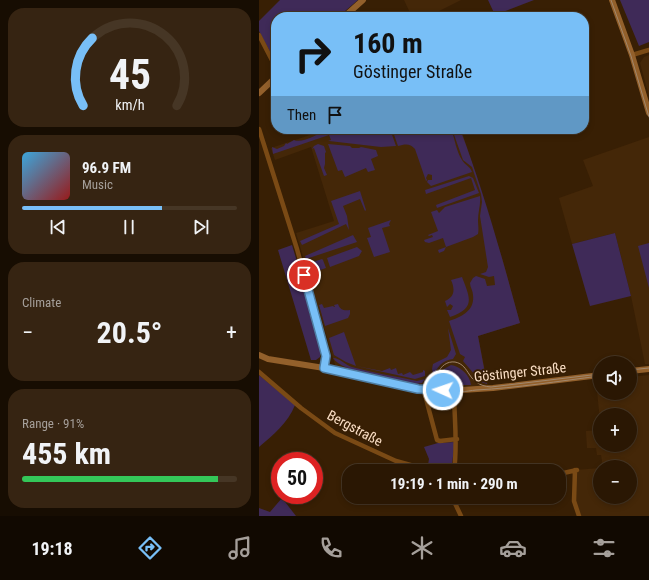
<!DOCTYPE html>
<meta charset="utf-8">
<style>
:root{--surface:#2a1703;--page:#362412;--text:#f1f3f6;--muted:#a59f9a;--line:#463625;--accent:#78bff7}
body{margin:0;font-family:"Roboto Condensed",sans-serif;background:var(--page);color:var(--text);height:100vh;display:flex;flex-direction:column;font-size:15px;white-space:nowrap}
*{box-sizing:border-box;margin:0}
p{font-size:13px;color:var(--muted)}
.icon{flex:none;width:22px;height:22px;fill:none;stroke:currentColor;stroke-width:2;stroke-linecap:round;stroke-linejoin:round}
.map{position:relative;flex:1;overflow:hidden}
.side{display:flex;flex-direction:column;gap:8px;padding:8px;background:#170d02;width:259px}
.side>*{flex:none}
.top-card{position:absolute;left:12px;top:12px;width:318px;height:122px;border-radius:16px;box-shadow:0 2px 6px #0003,0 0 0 1px var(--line);background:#78bff7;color:#111;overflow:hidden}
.controls{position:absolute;left:334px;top:356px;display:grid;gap:8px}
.controls a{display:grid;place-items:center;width:44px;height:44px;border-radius:50%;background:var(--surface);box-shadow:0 2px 6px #0003,0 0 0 1px var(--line);font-size:20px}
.speed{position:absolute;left:12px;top:452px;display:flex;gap:8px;font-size:20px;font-weight:700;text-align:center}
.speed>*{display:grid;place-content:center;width:52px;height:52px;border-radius:50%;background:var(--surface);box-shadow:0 2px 6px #0003,0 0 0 1px var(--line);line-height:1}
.speed .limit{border:6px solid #d22;background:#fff;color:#111}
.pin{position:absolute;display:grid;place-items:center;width:34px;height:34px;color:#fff;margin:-17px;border:2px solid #fff;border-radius:50%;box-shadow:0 1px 4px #0007}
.me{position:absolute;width:44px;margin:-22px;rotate:273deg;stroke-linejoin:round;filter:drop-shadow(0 0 3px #0008)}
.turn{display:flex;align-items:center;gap:14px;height:84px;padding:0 16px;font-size:18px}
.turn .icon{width:52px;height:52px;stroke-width:2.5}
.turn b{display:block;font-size:28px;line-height:34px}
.then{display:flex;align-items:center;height:38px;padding:0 16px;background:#0003;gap:8px;font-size:15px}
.big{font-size:30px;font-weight:700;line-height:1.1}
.side .card{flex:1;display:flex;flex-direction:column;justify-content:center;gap:6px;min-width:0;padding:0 14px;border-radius:16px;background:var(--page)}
.side .dial{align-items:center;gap:0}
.dial svg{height:104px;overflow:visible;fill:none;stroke:var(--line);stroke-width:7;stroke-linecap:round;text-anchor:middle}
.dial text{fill:var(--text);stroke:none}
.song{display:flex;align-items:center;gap:12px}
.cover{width:48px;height:48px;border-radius:6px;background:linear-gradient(135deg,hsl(200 70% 55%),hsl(0 70% 35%))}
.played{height:4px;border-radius:2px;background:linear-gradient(90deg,var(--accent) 65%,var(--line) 65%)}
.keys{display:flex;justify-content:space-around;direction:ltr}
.heat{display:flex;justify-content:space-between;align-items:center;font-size:22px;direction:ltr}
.charge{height:6px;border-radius:3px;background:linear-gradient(90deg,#34c759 91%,var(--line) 0)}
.trip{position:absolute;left:83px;top:464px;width:224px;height:40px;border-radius:16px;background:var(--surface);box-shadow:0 2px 6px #0003,0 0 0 1px var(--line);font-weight:700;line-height:40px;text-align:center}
.dock{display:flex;height:64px;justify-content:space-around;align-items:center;background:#110901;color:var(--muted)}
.dock .icon{width:28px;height:28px}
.dock .active{color:var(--accent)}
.dock b{font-size:18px;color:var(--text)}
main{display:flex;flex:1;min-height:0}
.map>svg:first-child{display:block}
.built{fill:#442708}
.green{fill:#3f2a58}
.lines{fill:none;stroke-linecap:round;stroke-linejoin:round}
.street{stroke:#7a4a15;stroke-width:4.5}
.secondary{stroke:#93602b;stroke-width:6}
.tram{stroke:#a1876d;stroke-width:1}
.route-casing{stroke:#4e7ca1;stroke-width:10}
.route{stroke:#78bff7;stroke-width:7}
.labels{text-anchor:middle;stroke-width:4;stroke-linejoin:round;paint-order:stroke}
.street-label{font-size:14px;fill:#fadec5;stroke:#381f04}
</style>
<main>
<section class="side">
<div class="card dial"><svg viewBox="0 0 100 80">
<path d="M14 69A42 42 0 1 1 86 69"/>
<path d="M14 69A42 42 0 0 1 21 17" stroke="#78bff7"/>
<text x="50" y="56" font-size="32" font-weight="700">45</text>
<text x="50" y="72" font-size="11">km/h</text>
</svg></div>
<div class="card">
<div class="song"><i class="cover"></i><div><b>96.9 FM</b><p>Music</p></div></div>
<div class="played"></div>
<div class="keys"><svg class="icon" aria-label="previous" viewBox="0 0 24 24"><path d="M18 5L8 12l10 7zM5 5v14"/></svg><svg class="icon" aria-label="pause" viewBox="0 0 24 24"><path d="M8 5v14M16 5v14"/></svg><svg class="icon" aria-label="next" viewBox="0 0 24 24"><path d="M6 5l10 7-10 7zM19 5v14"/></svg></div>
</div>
<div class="card"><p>Climate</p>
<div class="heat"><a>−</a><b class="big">20.5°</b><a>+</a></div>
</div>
<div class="card"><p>Range · 91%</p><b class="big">455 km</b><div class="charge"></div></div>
</section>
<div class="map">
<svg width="390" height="516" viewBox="0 0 390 516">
<rect width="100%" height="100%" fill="#381f04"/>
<path class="built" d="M145 0H202L168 17H153Z
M390 55V96L381 63 385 57Z
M63 129H202L244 261 261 323 219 336 229 386 162 388 77 368 37 233 75 221 52 147 16 160 12 148 48 136Z
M390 137V364H386L372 296 356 233 313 244 300 198 334 186 324 160Z
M390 375V516H320L315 501 316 470 341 468V497H371V467H344L342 455H338L337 448H328L327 431 341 430V445H371V415H341V421L337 381H341V393H371V377Z"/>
<path class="green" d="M21 0H99L79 17H17V63L0 31V21Z
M229 0H275L236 15Z
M361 0H390V42L380 46Z
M69 129H131L137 146 122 147 70 141H69L72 140 70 135 14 154 13 147 18 149 25 146 27 143 28 144 35 140C43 144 61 133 69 129Z
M133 129H192C196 139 197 151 203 160 206 165 211 166 213 172L172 186 168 182 169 180H173V175L169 174 167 178 168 180 167 181 156 149C151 143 146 144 139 146Z
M193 129H201C225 192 243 257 261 323L219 336 228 384 222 382 204 361 206 357 201 354 190 321C202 317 216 311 214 295 214 291 211 287 211 283L214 278 217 276 226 279 228 286 236 285 235 276 230 277 221 274 227 272 229 267 221 216 223 202 222 194 213 167 204 160Z
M59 144 65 146 67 152 66 153V164L65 168 68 175 65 176 55 148 53 149 55 146Z
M69 144 91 146 93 148H100L102 147 117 150 119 156 112 159 116 170 109 172 107 168 86 177 83 170 79 171Z
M210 176 214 178 220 193 178 208 177 205 216 190 212 178 167 194 166 190Z
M101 191 107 210 106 211 101 199 84 206 88 216 90 230 87 224 43 245 41 241 80 224 72 201Z
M221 196C222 204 219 212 219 220 219 225 220 229 219 234L214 237 187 247 185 251 180 253 179 250 187 247 184 238 170 243 166 242 165 240 174 237 173 235 170 236 169 235 179 231 172 212 178 210 180 213 186 207Z
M132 220 130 224 131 226 123 228 131 252 115 257 108 238 112 237 109 228Z
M356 233 372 296 331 306 313 244Z
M94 235 98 242 47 259 46 256Z
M390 243V288L379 246Z
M33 245 48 295 47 296 51 313H50L55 324H57L61 340 63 353H61V357L57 360H52L19 250Z
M98 247 103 251 100 256 71 267 68 258Z
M63 259 64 260 67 268 55 272 56 276 54 277 53 274 51 273 48 264Z
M203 277C211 298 217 308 191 317L188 310H192L194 306 191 304 188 307 186 301C196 297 196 289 192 280Z
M63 304 65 308 74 306 75 307H76L75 305 79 304C81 310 85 311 91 310V314L89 318 66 326 60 305Z
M189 328 197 354 194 359C183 360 177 368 175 377L173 369 174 364 188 357 192 350Z
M85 332 97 366 123 371 131 368 132 370 137 368 139 374 143 373 144 375 151 372 154 375 164 372V370L166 371V376L156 379 97 366 87 362 75 355 70 338Z
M74 358C81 358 86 365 93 367 114 373 136 376 158 381L166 379 163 383 157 384C139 380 83 373 74 358Z
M192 365C201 366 211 375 212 385H190L184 378H181L185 369Z
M0 375 36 405C29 423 14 435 0 447Z
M196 442 192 471H187L169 465 170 459 165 447 179 443Z
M23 498 37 516H0V508L11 512Z"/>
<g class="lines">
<path class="street" d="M0 35 17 68
M373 55 390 50
M0 129 38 249 62 336 67 356 65 368
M0 372 42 408 76 433 137 461 173 471
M167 390 166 395 178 440 181 441 198 439
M195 390C195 417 199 444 195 471
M316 470 315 501 320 516
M300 474 318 470
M193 497 202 516"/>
<path class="secondary" d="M353 0 373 55 390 113
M85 17 104 0
M0 93 17 77
M0 355 9 359 65 368 167 390 187 391 234 388 341 375
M371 371 390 369"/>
<path class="tram" d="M352 0 372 56 390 117
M371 370 390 368
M341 374 232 387C207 385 212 365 196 362 180 360 171 383 186 390 195 394 208 391 217 390 258 388 300 381 341 376"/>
</g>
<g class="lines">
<g class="route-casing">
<path id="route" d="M45 275 67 356 65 368 159 389 184 390"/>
</g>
<use href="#route" class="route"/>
</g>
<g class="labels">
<g class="street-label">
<text transform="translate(261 372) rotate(-6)" y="5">Göstinger Straße</text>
<text transform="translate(96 428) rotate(28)" y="5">Bergstraße</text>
</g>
</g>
</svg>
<div class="controls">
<a><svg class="icon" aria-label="sound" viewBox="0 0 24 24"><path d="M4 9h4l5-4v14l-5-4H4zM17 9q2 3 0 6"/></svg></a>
<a>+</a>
<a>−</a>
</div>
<div class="speed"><div class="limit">50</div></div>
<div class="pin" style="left:45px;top:275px;background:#d93025"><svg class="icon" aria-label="arrive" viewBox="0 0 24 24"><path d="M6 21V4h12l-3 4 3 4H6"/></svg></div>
<svg class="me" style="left:184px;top:390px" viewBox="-20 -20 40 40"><circle r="17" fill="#78bff7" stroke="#fff" stroke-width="3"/><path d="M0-11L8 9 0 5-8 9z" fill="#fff"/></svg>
<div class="trip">19:19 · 1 min · 290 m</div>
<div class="top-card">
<div class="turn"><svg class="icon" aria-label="right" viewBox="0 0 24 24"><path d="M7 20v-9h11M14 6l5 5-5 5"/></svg><div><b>160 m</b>Göstinger Straße</div></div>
<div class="then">Then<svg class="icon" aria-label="arrive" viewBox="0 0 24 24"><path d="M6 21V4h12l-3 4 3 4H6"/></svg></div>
</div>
</div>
</main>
<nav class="dock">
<b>19:18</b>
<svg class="icon active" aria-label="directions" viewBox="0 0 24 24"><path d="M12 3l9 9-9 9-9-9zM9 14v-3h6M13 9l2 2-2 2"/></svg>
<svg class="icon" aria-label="music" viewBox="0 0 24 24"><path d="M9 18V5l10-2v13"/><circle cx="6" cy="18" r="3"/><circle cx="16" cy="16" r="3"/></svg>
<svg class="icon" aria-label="phone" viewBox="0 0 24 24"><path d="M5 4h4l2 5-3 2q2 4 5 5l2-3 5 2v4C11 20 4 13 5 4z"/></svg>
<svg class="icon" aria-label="climate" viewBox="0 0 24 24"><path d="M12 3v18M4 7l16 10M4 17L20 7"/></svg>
<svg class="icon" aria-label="car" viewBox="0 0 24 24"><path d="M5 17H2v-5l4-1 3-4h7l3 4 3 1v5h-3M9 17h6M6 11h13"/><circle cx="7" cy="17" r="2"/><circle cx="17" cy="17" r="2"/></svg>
<svg class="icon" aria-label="filters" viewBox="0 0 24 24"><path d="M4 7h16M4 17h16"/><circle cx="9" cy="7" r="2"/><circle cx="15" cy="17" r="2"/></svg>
</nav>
